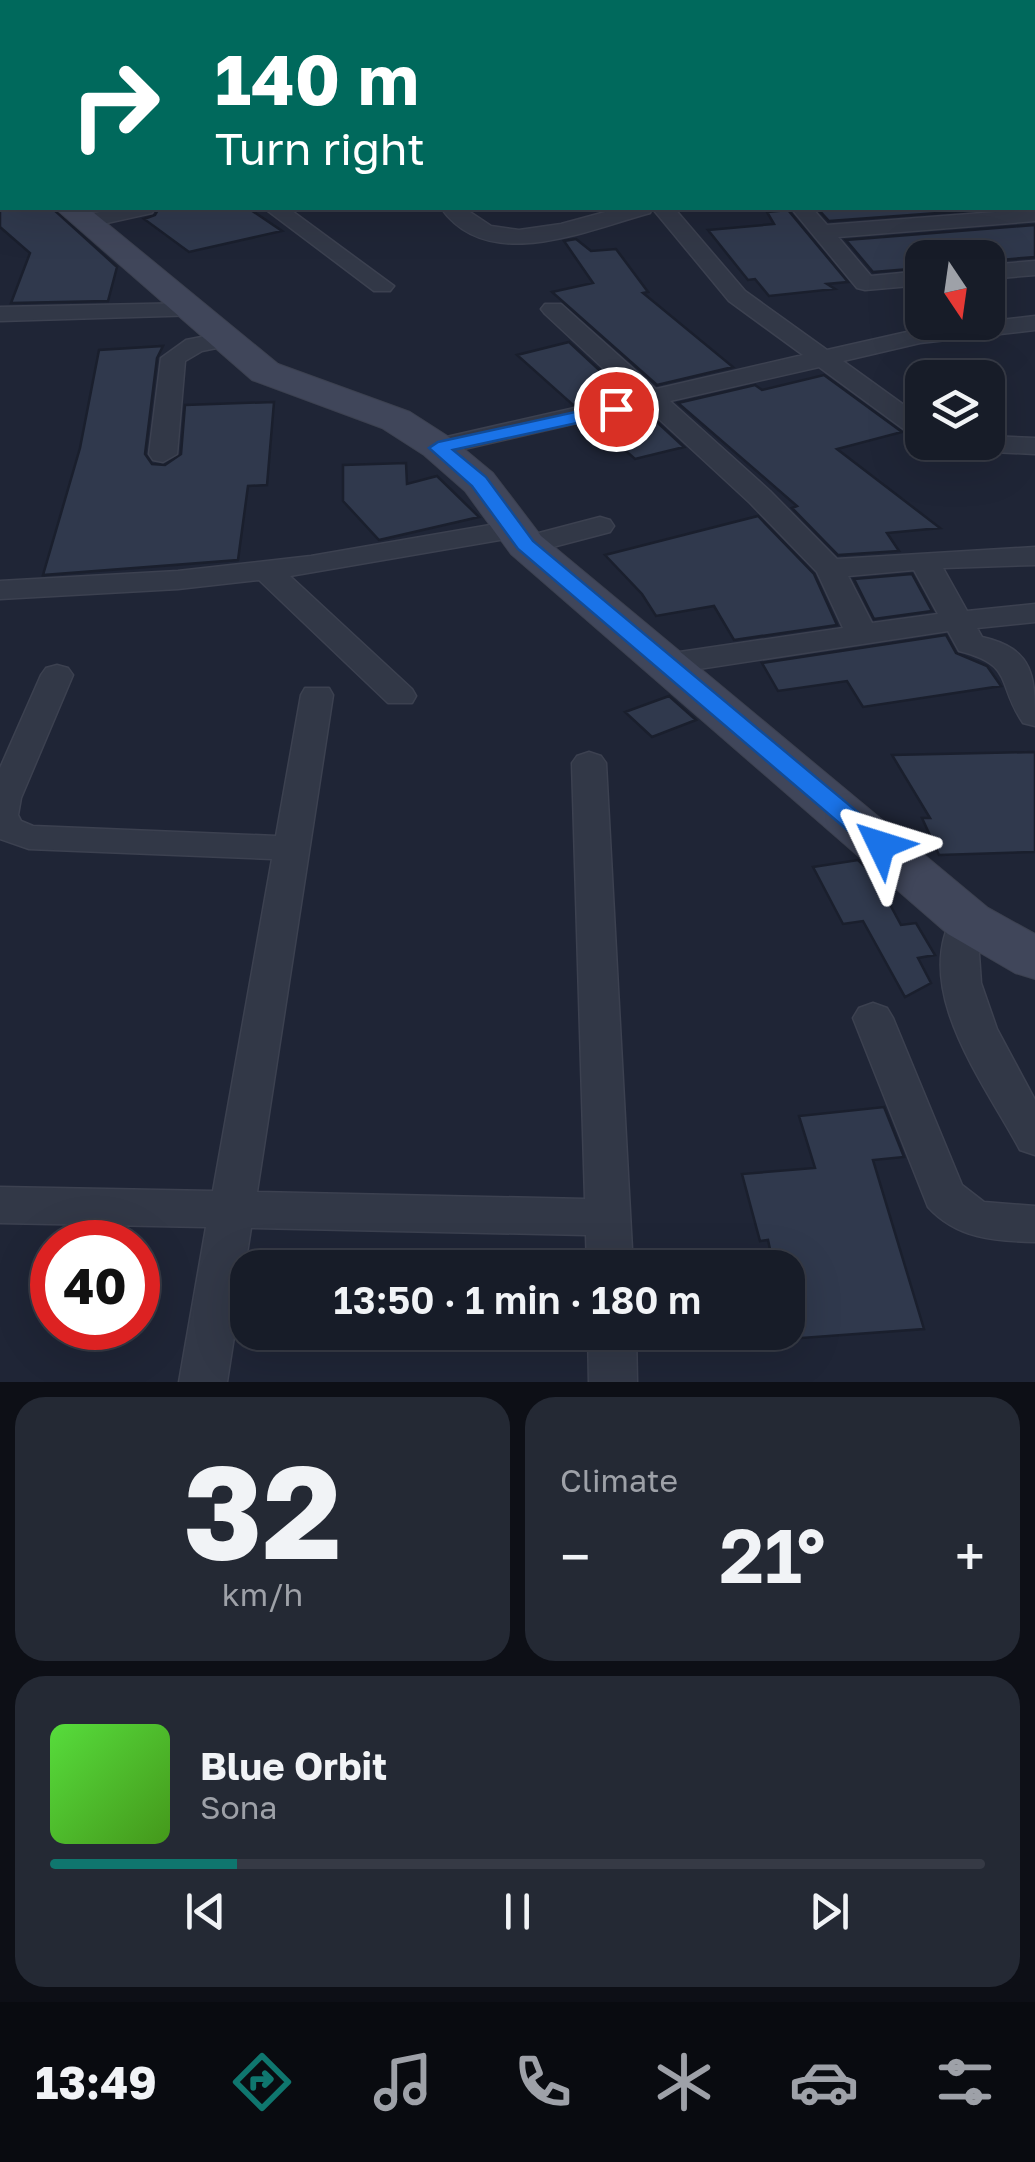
<!DOCTYPE html>
<meta charset="utf-8">
<style>
:root{--surface:#171c28;--page:#242934;--text:#f1f3f6;--muted:#9ea1a8;--line:#363a45;--accent:#0f766e}
body{margin:0;font-family:"Golos Text",sans-serif;background:var(--page);color:var(--text);height:100vh;display:flex;flex-direction:column;font-size:38px;white-space:nowrap}
*{box-sizing:border-box;margin:0}
p{font-size:32px;color:var(--muted)}
.icon{flex:none;width:55px;height:55px;fill:none;stroke:currentColor;stroke-width:2;stroke-linecap:round;stroke-linejoin:round}
.map{position:relative;height:1382px;overflow:hidden}
.details{display:flex;flex-direction:column;gap:15px;padding:15px;background:#0d0f16;flex:1}
.details>*{flex:none}
.top-card{position:absolute;left:0px;top:0px;width:1035px;height:210px;box-shadow:0 10px 40px #0002,0 0 0 2px var(--line);background:#00695c;color:#fff;overflow:hidden}
.needle{width:65px;rotate:167deg}
.tools{position:absolute;left:905px;top:240px;display:grid;gap:20px}
.tools a{display:grid;place-items:center;width:100px;height:100px;border-radius:20px;background:var(--surface);box-shadow:0 10px 40px #0002,0 0 0 2px var(--line);font-size:50px}
.speed{position:absolute;left:30px;top:1220px;display:flex;gap:20px;font-size:50px;font-weight:700;text-align:center}
.speed>*{display:grid;place-content:center;width:130px;height:130px;border-radius:50%;background:var(--surface);box-shadow:0 10px 40px #0002,0 0 0 2px var(--line);line-height:1}
.speed .limit{border:15px solid #d22;background:#fff;color:#111}
.pin{position:absolute;display:grid;place-items:center;width:85px;height:85px;color:#fff;margin:-42px;border:5px solid #fff;border-radius:50%;box-shadow:0 2px 10px #0007}
.me{position:absolute;width:110px;margin:-55px;rotate:311deg;stroke-linejoin:round;filter:drop-shadow(0 0 8px #0008)}
.turn{display:flex;align-items:center;gap:35px;height:210px;padding:0 50px;font-size:45px}
.turn .icon{width:130px;height:130px;stroke-width:2.5}
.turn b{display:block;font-size:70px;line-height:85px}
.big{font-size:75px;font-weight:600;line-height:1.1}
.details .widget{flex:1;display:flex;flex-direction:column;justify-content:center;gap:15px;min-width:0;padding:0 35px;border-radius:30px;background:var(--page)}
.details .dial{align-items:center;gap:0}
.dial b{font-size:130px;line-height:1}
.song{display:flex;align-items:center;gap:30px}
.cover{width:120px;height:120px;border-radius:15px;background:linear-gradient(135deg,hsl(110 70% 55%),hsl(100 70% 35%))}
.played{height:10px;border-radius:5px;background:linear-gradient(90deg,var(--accent) 20%,var(--line) 20%)}
.keys{display:flex;justify-content:space-around;direction:ltr}
.heat{display:flex;justify-content:space-between;align-items:center;font-size:55px;direction:ltr}
.details .tiles{flex:1;display:grid;gap:15px;grid-template-columns:1fr 1fr}
.widget:last-child{grid-column:span 2}
.trip{position:absolute;left:230px;top:1250px;width:575px;height:100px;border-radius:30px;background:var(--surface);box-shadow:0 10px 40px #0002,0 0 0 2px var(--line);font-weight:600;line-height:100px;text-align:center}
.tab-bar{display:flex;height:160px;justify-content:space-around;align-items:center;background:#090b10;color:var(--muted)}
.tab-bar .icon{width:70px;height:70px}
.tab-bar .selected{color:var(--accent)}
.tab-bar b{font-size:45px;color:var(--text)}
.map>svg:first-child{display:block}
.building{fill:#30394d;stroke:#1a1f2d;stroke-width:2.5}
.lines{fill:none;stroke-linecap:round;stroke-linejoin:round}
.street-casing{stroke:#3c4150;stroke-width:3}
.secondary-casing{stroke:#3c4150;stroke-width:2}
.street{fill:#323847;fill-rule:evenodd}
.secondary{fill:#40465a;fill-rule:evenodd}
.route{fill:#1a73e8;stroke:#114b97;stroke-width:2.5}
</style>
<div class="map">
<svg width="1035" height="1382" viewBox="0 0 1035 1382">
<rect width="100%" height="100%" fill="#1f2536"/>
<path class="building" d="M0 208H52L117 267 108 301 11 303 30 253 0 227Z
M159 208H248L282 231 189 252 144 219 155 215Z
M817 208H1006L829 221Z
M788 210 848 282 827 284 835 289 769 296 755 279 748 280 708 230 774 224 767 212Z
M1035 225V257L988 261V258H922V268L873 272 846 240Z
M576 239 591 251 616 249 648 292 643 293 733 367 657 385 552 292 593 283 564 241Z
M569 342 624 393 573 405 517 355Z
M163 346 157 358 145 454 152 464 165 465 181 454 185 405 274 402 267 485 248 486 238 560 43 575 80 448 99 350Z
M824 375 902 432 837 449 940 528 887 533 899 551 838 555 792 508 797 506 678 403 755 385 762 390Z
M645 411 684 447 635 459 594 423Z
M406 463 407 484 437 476 479 517 379 540 343 501V465Z
M758 516 814 574 837 625 734 640 714 606 656 616 642 594 605 555Z
M912 574 932 611 874 619 854 579Z
M946 635 956 653 987 666 1001 686 863 707 847 681 778 691 762 663Z
M669 696 696 720 652 737 625 712Z
M1035 752V852L939 855 922 818H930L892 755Z
M858 860 874 875 901 925 916 923 935 955 918 958 931 983 905 997 863 921 843 924 813 867Z
M884 1107 904 1157 873 1160 924 1329 788 1339V1268H774L768 1240 760 1241 742 1174 815 1168 799 1116Z"/>
<g class="lines">
<g class="street-casing">
<path id="street" d="M1025 0H1035V6Z
M0 33H2V43H0Z
M1032 73H1035V86L1032 85Z
M0 104H2V116H0Z
M1032 156H1035V168H1032Z
M119 208H155L152 213 89 227 78 221 81 216Z
M264 208H288L394 286 390 291H374Z
M441 208H464L491 226 519 230 561 224 620 208H674L745 291 827 350 920 329 1035 316V330L920 343 843 361 922 418V438L913 436 819 367 670 401 770 491 837 559 1035 547V565L943 568 967 611 1035 604V622L977 628 982 637C1035 649 1035 677 1035 726L1023 723C996 683 1015 665 959 651L948 631 666 674 655 671 650 664 655 657 666 654 843 628 817 572 750 503 646 407 438 455 425 447 429 441 632 395 545 314 541 309 545 304H561L656 389 803 355 729 301 652 208 650 213C587 230 488 275 441 208ZM914 570 938 614 872 623 848 576Z
M791 208H812L827 225 1035 209V221L838 237 871 276 922 271V285L865 290 857 288Z
M1035 261V275L988 279V265Z
M192 303 204 310 200 315 0 321V307Z
M227 332 236 334 239 339 236 344 202 351 185 361 177 454 163 462 153 460 149 454 161 358 186 340Z
M988 436 1035 438V454L952 450 939 442H988Z
M600 517 610 520 614 526 610 532 526 554 516 551 511 545 516 539Z
M513 521 523 524 527 530 523 536 290 576 412 689 416 696 412 703H388L259 580 178 589 0 599V581L178 571 311 556Z
M57 665 68 668 73 675 21 798 18 815 21 821 33 826 276 836 301 695 305 688H329L333 695 257 1192 585 1199 572 763 577 756 589 752 601 756 606 763 633 1268H587L586 1235 251 1228 227 1382H179L206 1227 0 1223V1187L213 1191 272 859 29 849 0 839V768L41 675 46 668Z
M968 908 981 912 987 921 979 954 981 983 997 1029 1035 1100V1155L1020 1150C985 1084 909 988 955 912Z
M873 1003 887 1008 893 1018 962 1185 984 1202 1035 1206V1242C995 1241 957 1239 928 1207L853 1018 859 1008Z
M588 1332H636L637 1382H589Z"/>
</g>
<g class="secondary-casing">
<path id="secondary" d="M0 147 2 148V167L0 166Z
M55 208H88L278 364 410 412 452 439 493 473 541 536 988 908 1035 934V979L1015 973 948 934 511 554 465 491 424 455 382 428 252 380Z"/>
</g>
<use href="#street" class="street"/>
<use href="#secondary" class="secondary"/>
</g>
<path class="route" d="M616 403 626 409 623 413 453 450 486 477 533 541 890 839 894 845 890 851H872L518 549 472 486 429 448 438 442Z"/>
</svg>
<div class="tools">
<a><svg class="needle" viewBox="-14 -14 28 28"><path d="M0-13l5 13h-10z" fill="#e53935"/><path d="M0 13l5-13h-10z" fill="#9ea1a8"/></svg></a>
<a><svg class="icon" aria-label="layers" viewBox="0 0 24 24"><path d="M12 4l9 5-9 5-9-5zM3 14l9 5 9-5"/></svg></a>
</div>
<div class="speed"><div class="limit">40</div></div>
<div class="pin" style="left:616px;top:409px;background:#d93025"><svg class="icon" aria-label="arrive" viewBox="0 0 24 24"><path d="M6 21V4h12l-3 4 3 4H6"/></svg></div>
<svg class="me" style="left:881px;top:845px" viewBox="-20 -20 40 40"><path d="M0-17L14 15 0 8-14 15z" fill="#1a73e8" stroke="#fff" stroke-width="4"/></svg>
<div class="trip">13:50 · 1 min · 180 m</div>
<div class="top-card">
<div class="turn"><svg class="icon" aria-label="right" viewBox="0 0 24 24"><path d="M7 20v-9h11M14 6l5 5-5 5"/></svg><div><b>140 m</b>Turn right</div></div>
</div>
</div>
<section class="details">
<div class="tiles">
<div class="widget dial"><b>32</b><p>km/h</p></div>
<div class="widget"><p>Climate</p>
<div class="heat"><a>−</a><b class="big">21°</b><a>+</a></div>
</div>
<div class="widget">
<div class="song"><i class="cover"></i><div><b>Blue Orbit</b><p>Sona</p></div></div>
<div class="played"></div>
<div class="keys"><svg class="icon" aria-label="previous" viewBox="0 0 24 24"><path d="M18 5L8 12l10 7zM5 5v14"/></svg><svg class="icon" aria-label="pause" viewBox="0 0 24 24"><path d="M8 5v14M16 5v14"/></svg><svg class="icon" aria-label="next" viewBox="0 0 24 24"><path d="M6 5l10 7-10 7zM19 5v14"/></svg></div>
</div>
</div>
</section>
<nav class="tab-bar">
<b>13:49</b>
<svg class="icon selected" aria-label="directions" viewBox="0 0 24 24"><path d="M12 3l9 9-9 9-9-9zM9 14v-3h6M13 9l2 2-2 2"/></svg>
<svg class="icon" aria-label="music" viewBox="0 0 24 24"><path d="M9 18V5l10-2v13"/><circle cx="6" cy="18" r="3"/><circle cx="16" cy="16" r="3"/></svg>
<svg class="icon" aria-label="phone" viewBox="0 0 24 24"><path d="M5 4h4l2 5-3 2q2 4 5 5l2-3 5 2v4C11 20 4 13 5 4z"/></svg>
<svg class="icon" aria-label="climate" viewBox="0 0 24 24"><path d="M12 3v18M4 7l16 10M4 17L20 7"/></svg>
<svg class="icon" aria-label="car" viewBox="0 0 24 24"><path d="M5 17H2v-5l4-1 3-4h7l3 4 3 1v5h-3M9 17h6M6 11h13"/><circle cx="7" cy="17" r="2"/><circle cx="17" cy="17" r="2"/></svg>
<svg class="icon" aria-label="filters" viewBox="0 0 24 24"><path d="M4 7h16M4 17h16"/><circle cx="9" cy="7" r="2"/><circle cx="15" cy="17" r="2"/></svg>
</nav>
